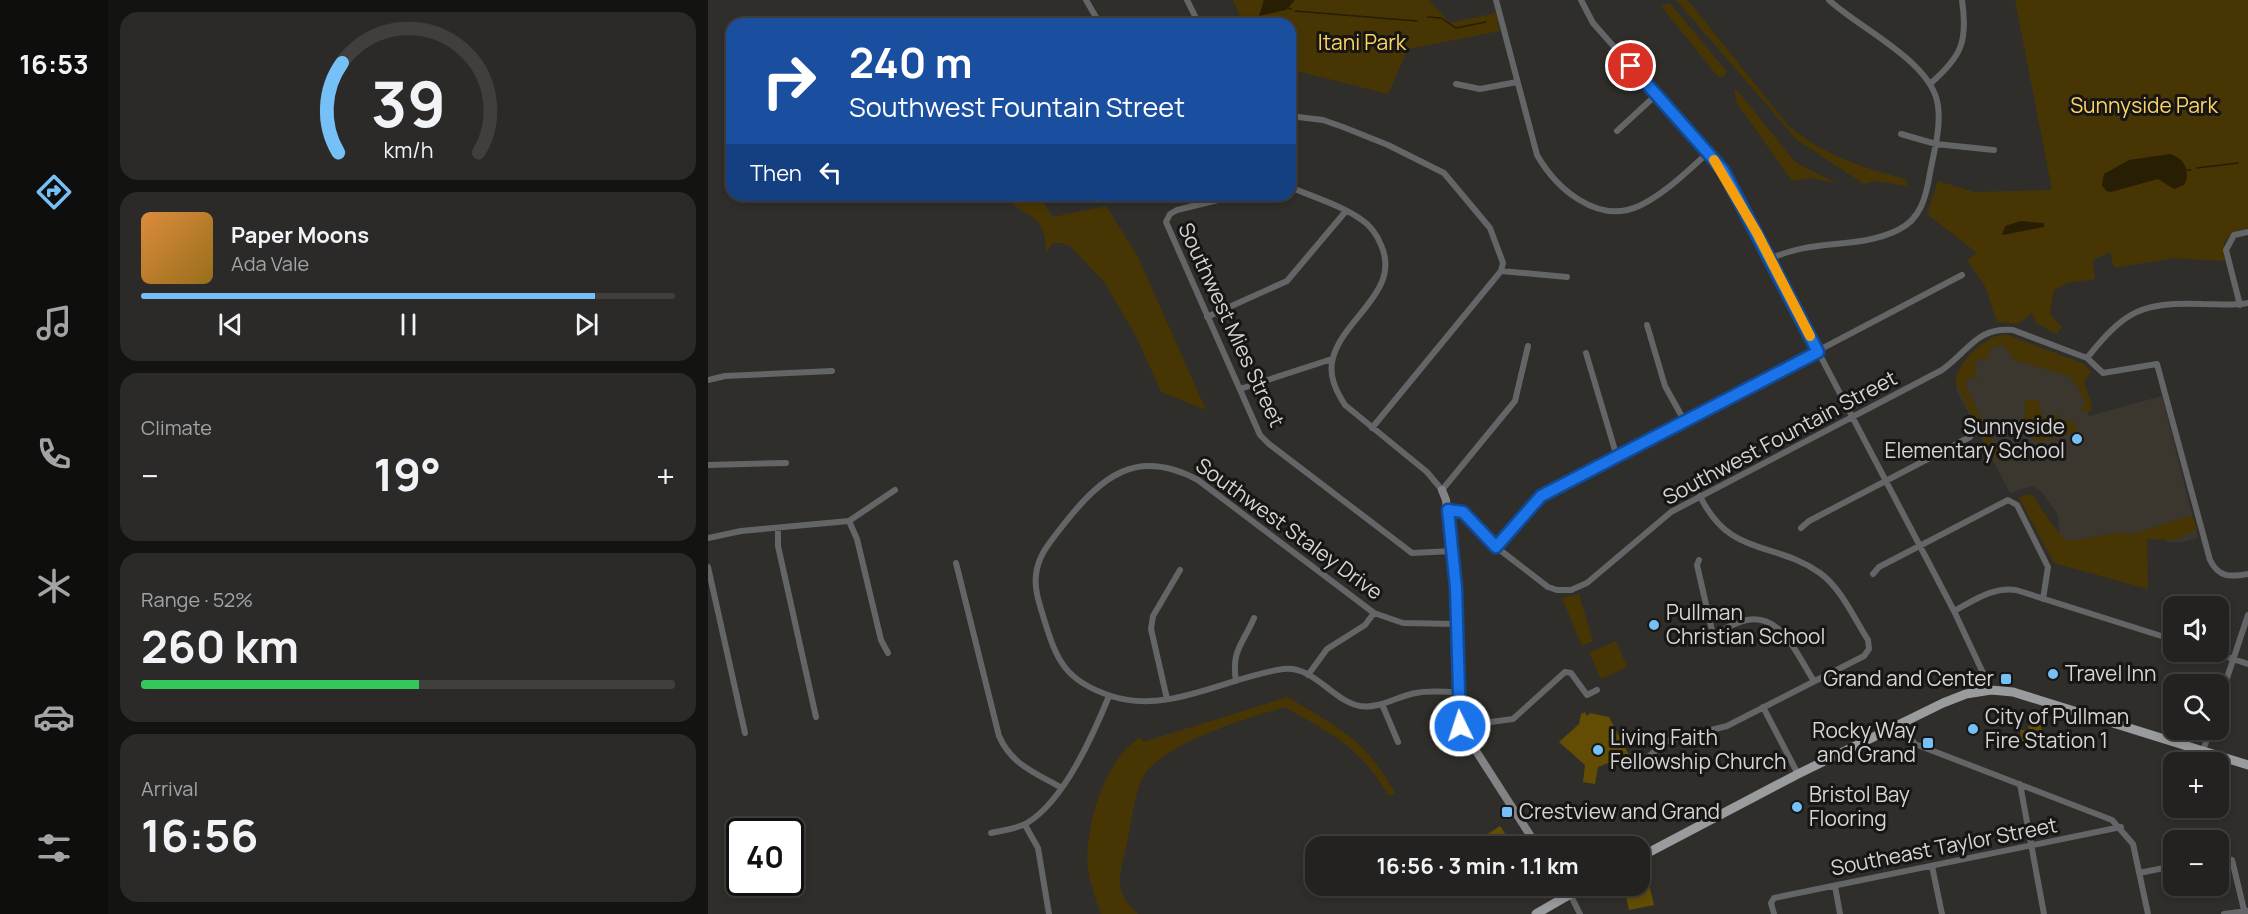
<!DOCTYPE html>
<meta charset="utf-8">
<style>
:root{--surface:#232220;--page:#2b2a29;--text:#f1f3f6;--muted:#a3a4a5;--line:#403f3e;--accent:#75c0f6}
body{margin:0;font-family:Manrope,sans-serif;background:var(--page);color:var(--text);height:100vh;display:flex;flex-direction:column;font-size:22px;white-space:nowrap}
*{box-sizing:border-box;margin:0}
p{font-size:20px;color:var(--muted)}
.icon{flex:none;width:33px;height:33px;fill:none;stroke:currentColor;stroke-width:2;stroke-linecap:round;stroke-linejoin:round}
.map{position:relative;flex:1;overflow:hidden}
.panel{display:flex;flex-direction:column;gap:12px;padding:12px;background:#131312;width:600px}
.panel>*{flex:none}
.hud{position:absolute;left:18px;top:18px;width:570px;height:183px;border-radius:18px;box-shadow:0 3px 9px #0003,0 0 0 2px var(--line);background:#1a4fa0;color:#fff;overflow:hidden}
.fabs{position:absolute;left:1455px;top:596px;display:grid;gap:12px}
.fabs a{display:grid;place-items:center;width:66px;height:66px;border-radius:12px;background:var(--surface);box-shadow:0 3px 9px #0003,0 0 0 2px var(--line);font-size:30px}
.speed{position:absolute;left:18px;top:818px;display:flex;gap:12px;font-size:30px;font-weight:700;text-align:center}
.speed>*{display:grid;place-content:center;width:78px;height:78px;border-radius:50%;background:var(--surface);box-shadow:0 3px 9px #0003,0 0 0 2px var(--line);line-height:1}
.speed .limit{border:3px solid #111;border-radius:9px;background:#fff;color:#111}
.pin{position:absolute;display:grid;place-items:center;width:51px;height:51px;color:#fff;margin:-26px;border:3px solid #fff;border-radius:50%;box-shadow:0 2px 6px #0007}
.me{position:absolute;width:66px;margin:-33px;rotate:356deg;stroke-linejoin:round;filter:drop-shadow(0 0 4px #0008)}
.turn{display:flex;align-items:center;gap:21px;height:126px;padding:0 24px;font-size:27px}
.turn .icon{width:78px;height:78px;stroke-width:2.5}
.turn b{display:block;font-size:42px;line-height:51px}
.then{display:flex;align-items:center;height:57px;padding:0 24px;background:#0003;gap:12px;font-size:22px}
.big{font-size:45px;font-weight:700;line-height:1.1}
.panel .widget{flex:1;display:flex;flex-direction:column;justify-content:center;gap:9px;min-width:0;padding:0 21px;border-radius:18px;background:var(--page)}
.panel .dial{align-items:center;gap:0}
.dial svg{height:156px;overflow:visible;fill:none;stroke:var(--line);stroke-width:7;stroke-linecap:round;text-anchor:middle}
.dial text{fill:var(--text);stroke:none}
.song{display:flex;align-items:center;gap:18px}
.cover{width:72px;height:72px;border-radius:9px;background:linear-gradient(135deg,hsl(30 70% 55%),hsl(40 70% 35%))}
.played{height:6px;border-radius:3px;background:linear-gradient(90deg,var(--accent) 85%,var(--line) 85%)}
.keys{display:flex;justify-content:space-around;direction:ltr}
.heat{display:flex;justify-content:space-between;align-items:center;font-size:33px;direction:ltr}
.charge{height:9px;border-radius:4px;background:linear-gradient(90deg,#34c759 52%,var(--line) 0)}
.trip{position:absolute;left:597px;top:836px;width:345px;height:60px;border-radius:18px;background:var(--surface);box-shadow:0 3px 9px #0003,0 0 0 2px var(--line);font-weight:700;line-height:60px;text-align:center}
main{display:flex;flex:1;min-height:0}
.tabs{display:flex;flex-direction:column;width:108px;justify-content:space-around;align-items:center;background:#0e0e0d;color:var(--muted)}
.tabs .icon{width:42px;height:42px}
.tabs .selected{color:var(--accent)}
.tabs b{font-size:27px;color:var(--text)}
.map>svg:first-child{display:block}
.built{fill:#3b372f}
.green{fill:#473604}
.water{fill:#271e04}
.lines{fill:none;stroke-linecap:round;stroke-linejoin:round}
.stream{stroke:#271e04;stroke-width:1.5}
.building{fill:#634d04}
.street{stroke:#646566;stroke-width:6}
.secondary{stroke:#828385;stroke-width:8}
.primary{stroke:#999b9d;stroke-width:9}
.route-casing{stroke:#114b97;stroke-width:15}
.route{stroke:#1a73e8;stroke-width:10}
.slow{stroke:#f59e0b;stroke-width:10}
.poi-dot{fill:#75c0f6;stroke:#171615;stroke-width:2}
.labels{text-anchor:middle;stroke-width:6;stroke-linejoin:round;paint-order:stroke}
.park-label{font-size:21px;fill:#fdd463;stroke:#171615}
.street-label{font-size:21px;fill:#d6d5d3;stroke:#171615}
.poi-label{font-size:21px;fill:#d6d5d3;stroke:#171615;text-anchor:start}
</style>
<main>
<nav class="tabs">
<b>16:53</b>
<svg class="icon selected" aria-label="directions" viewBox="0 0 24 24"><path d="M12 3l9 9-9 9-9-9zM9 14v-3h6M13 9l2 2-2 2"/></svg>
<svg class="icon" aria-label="music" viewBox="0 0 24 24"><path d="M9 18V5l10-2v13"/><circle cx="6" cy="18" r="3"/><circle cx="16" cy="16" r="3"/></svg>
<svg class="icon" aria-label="phone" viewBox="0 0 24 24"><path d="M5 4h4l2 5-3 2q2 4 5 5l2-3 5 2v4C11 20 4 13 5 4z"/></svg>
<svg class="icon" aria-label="climate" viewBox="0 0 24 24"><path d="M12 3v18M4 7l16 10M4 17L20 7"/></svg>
<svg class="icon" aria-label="car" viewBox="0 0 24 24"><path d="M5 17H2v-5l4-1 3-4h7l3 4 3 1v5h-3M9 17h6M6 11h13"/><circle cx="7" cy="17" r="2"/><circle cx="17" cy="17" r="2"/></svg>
<svg class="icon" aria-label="filters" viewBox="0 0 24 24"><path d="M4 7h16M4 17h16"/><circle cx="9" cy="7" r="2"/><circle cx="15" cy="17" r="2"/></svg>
</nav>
<section class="panel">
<div class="widget dial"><svg viewBox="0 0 100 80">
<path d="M14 69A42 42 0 1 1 86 69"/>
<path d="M14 69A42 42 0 0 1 16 23" stroke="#75c0f6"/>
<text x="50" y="56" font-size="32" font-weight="700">39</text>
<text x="50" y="72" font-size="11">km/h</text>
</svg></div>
<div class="widget">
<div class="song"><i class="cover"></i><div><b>Paper Moons</b><p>Ada Vale</p></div></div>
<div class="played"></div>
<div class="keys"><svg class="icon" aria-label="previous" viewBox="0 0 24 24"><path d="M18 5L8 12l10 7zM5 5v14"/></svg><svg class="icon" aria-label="pause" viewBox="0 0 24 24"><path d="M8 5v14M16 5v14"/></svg><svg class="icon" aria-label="next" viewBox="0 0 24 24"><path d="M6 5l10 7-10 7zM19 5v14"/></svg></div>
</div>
<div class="widget"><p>Climate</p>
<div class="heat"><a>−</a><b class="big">19°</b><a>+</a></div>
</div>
<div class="widget"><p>Range · 52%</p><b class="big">260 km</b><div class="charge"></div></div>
<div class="widget"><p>Arrival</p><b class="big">16:56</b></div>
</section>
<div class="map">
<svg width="1540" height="914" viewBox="0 0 1540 914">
<rect width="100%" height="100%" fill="#2f2e2b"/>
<path class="built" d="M1295 335 1366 361 1381 416 1454 396 1490 538 1475 542H1458L1454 530 1423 537 1361 542 1352 536 1350 515 1332 490 1324 486 1302 493 1249 391 1248 378 1273 347 1285 337Z"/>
<path class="green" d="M525 0H721L742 23 788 13 792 31 700 49 680 94 593 72H582V24H535Z
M968 0H979L983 4 1079 124C1112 154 1155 168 1198 179L1199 186 1168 181 1156 184 1089 140Z
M1307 0H1540V228C1519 232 1513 239 1517 261L1466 258 1406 268 1402 252 1385 260 1387 279 1359 283 1346 290 1342 314 1354 327 1349 334 1328 323 1324 313 1310 324 1289 322 1277 286 1259 260 1269 253 1219 214 1230 181 1266 192 1344 190Z
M962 3 1019 72 1015 77H1010L953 6Z
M1029 90 1087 162 1130 184 1105 178 1084 181 1029 103 1026 91Z
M299 195 323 200 332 195 344 217 398 206 430 257 498 410 453 392 429 338 397 283 362 246 354 243H345L338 253C339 209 313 221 299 195Z
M1297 334 1376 364 1383 372 1376 382 1384 406 1381 412H1374L1373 409 1377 405 1370 387 1361 376 1306 360 1294 344 1283 348 1280 353 1281 358 1269 360 1267 370 1269 379 1262 377 1257 384 1287 448 1298 457 1294 462 1281 452 1247 381C1252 359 1275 338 1297 334Z
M1318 400H1330L1335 418 1350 414 1352 420 1361 419 1362 423 1367 422 1370 431 1329 442 1315 430Z
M1319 494 1324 495C1332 506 1350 535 1359 541L1415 532 1422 535 1484 515 1489 529 1467 540 1439 539 1440 589 1346 563 1311 498Z
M871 594 885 641 874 646 854 598Z
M908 641 919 667 893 679 881 653Z
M580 697C631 728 657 739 687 793L681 796C653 748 624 734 577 707 543 717 447 745 433 781 425 801 423 826 418 848 411 877 405 892 430 914H393C388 900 382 884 380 869 376 829 396 758 433 737L435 742Z"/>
<path class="water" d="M556 0H587L578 10 551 16Z
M1462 154C1475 158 1481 167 1478 181L1476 185 1466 189 1450 179 1403 192 1398 191 1394 185 1396 174 1421 160Z
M1313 221 1336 223V227L1294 235 1297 226Z"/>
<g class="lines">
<path class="stream" d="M580 8 583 9
M587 11 709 21
M720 17 733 18 748 28 778 22
M1489 168 1530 163
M1479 170H1483"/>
</g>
<path class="building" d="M877 712 879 716 882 713 901 717 921 755 890 767 887 784 875 782 877 765 851 742 871 724 873 714Z
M1333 721 1334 739 1313 741 1312 730H1321L1320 723Z
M792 826 797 833 787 840 791 846H761Z
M942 888 946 905 921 910 917 892Z"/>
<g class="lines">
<path class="street" d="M378 0 392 24
M479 0 491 24
M788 0 829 155C848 188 889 225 931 206 957 194 979 171 1001 152
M873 0 885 23 1015 170 1246 611 1283 690
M1223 83C1254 56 1260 41 1254 0
M748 84 772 89 809 82
M582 116 615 120 635 127 680 145 736 173 782 228 795 263 793 271 664 428
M909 131 948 95
M1193 134 1228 144 1286 150
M582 187C605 197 633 205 654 220 663 226 669 235 673 245 694 291 635 318 625 358 620 375 628 391 637 405L719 472 734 490 807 401 820 346
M530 195 469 210 462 214 458 222 552 435 561 444 704 553 745 551
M1062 259C1105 238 1149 250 1190 230 1213 219 1218 197 1222 173 1226 151 1233 128 1230 106 1225 62 1152 29 1121 0
M793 271 859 277
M1532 305 1518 250 1526 235 1540 232
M499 317 579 281 638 211
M939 325 957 386 977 422
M878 353 909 457
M1379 358C1417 311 1432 302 1494 304 1509 304 1525 306 1540 303
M0 380 17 376 124 371
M532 389 624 359
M0 465 78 463
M740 510 755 512 788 547 840 587 849 590H863L879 583 963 512 1234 370C1261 351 1268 327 1305 330L1379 358 1395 373 1449 364 1502 560C1511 578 1522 577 1540 574
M141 521 149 539 173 640 180 653
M70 528V546L108 717
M1093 528 1101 521 1262 437
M0 538 33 531 141 521 187 490
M788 547 833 496 1254 275
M991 560 989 565 1005 635C1015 630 1027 622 1039 620 1074 613 1090 657 1106 681
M248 563 291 736C303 764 327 773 352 787
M0 567 37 733
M1165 574 1171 567 1300 500 1309 505 1340 567 1335 599
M1246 611C1267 600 1284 587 1308 590L1466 640
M1501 651 1540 664
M600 675 619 649 657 625 666 613
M528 681C523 650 535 644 546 618
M749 692C736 692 722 690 708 693 689 696 672 709 652 706 624 701 606 665 575 669 519 677 460 715 403 696 358 681 349 662 336 619 332 605 326 590 328 575 330 554 344 540 356 524 394 476 429 447 490 480L666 613 695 623 749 624
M459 699 443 629 445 616 472 570
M674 704 690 742
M1510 705 1540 615
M1055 707 1090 774
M1192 723 1207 744 1404 820 1425 844 1440 914
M752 726 805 719 857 672 863 673 879 695 889 690
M1495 750 1503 729
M940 757 959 741 1019 726 1156 656 1161 649 1160 640C1146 618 1133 588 1112 573 1065 540 1022 558 992 496
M1312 784 1336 914
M317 825 330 848 341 914
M283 833C295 830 309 829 319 823 356 801 385 735 401 696
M1510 857 1524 860 1537 914
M1224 866 1234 914
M1431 873 1466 866
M1127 886 1132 914
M862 894 872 914
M1066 914 1063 903 1066 898 1413 827
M1516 914 1539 911"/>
<path class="secondary" d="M734 490 738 500 748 588 752 726 829 846
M856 885 862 894"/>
<path class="primary" d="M932 857 1090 774 1235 703 1258 694 1283 690 1305 692 1540 765
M828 914 878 885"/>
</g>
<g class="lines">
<g class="route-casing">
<path id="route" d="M752 726 748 588 740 510 755 512 788 547 833 496 1110 352 1015 170 923 66"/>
</g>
<use href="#route" class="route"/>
<path class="slow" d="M1006 160 1049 233 1102 336"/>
</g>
<g class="poi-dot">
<circle cx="1369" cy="439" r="6"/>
<circle cx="946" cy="625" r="6"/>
<circle cx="1345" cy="674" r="6"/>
<rect x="1292" y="673" width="12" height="12" rx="3"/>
<circle cx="1265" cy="729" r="6"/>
<rect x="1214" y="737" width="12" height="12" rx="3"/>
<circle cx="890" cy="750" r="6"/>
<circle cx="1089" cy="807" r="6"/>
<rect x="793" y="806" width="12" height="12" rx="3"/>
</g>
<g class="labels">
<g class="park-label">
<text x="654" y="50">Itani Park</text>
<text x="1436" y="113">Sunnyside Park</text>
</g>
<g class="street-label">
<text transform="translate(523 325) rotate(65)" y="7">Southwest Mies Street</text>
<text transform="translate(1072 438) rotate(-28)" y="7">Southwest Fountain Street</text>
<text transform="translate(581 529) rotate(36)" y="7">Southwest Staley Drive</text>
<text transform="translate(1236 847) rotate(-11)" y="7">Southeast Taylor Street</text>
</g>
<g class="poi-label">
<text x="1357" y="434" text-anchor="end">Sunnyside<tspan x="1357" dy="24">Elementary School</tspan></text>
<text x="958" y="620">Pullman<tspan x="958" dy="24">Christian School</tspan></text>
<text x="1357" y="681">Travel Inn</text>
<text x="1286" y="686" text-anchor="end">Grand and Center</text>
<text x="1277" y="724">City of Pullman<tspan x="1277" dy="24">Fire Station 1</tspan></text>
<text x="1208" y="738" text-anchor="end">Rocky Way<tspan x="1208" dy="24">and Grand</tspan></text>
<text x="902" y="745">Living Faith<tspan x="902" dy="24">Fellowship Church</tspan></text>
<text x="1101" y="802">Bristol Bay<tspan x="1101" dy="24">Flooring</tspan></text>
<text x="811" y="819">Crestview and Grand</text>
</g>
</g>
</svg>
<div class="fabs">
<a><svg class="icon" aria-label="sound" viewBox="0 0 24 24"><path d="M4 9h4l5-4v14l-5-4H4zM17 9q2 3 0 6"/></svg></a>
<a><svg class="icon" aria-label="search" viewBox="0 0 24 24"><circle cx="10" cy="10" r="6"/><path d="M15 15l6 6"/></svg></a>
<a>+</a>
<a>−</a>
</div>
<div class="speed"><div class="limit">40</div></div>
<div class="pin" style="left:923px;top:66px;background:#d93025"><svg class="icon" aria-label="arrive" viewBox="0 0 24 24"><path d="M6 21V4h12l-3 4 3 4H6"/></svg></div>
<svg class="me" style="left:752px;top:726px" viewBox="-20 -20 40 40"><circle r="17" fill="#1a73e8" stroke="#fff" stroke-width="3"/><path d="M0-11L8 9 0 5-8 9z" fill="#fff"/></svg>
<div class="trip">16:56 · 3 min · 1.1 km</div>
<div class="hud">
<div class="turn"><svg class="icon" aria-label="right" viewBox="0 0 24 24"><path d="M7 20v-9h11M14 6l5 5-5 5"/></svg><div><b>240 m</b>Southwest Fountain Street</div></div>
<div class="then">Then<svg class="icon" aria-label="left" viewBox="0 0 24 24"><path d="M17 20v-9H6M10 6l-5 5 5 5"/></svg></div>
</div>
</div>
</main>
